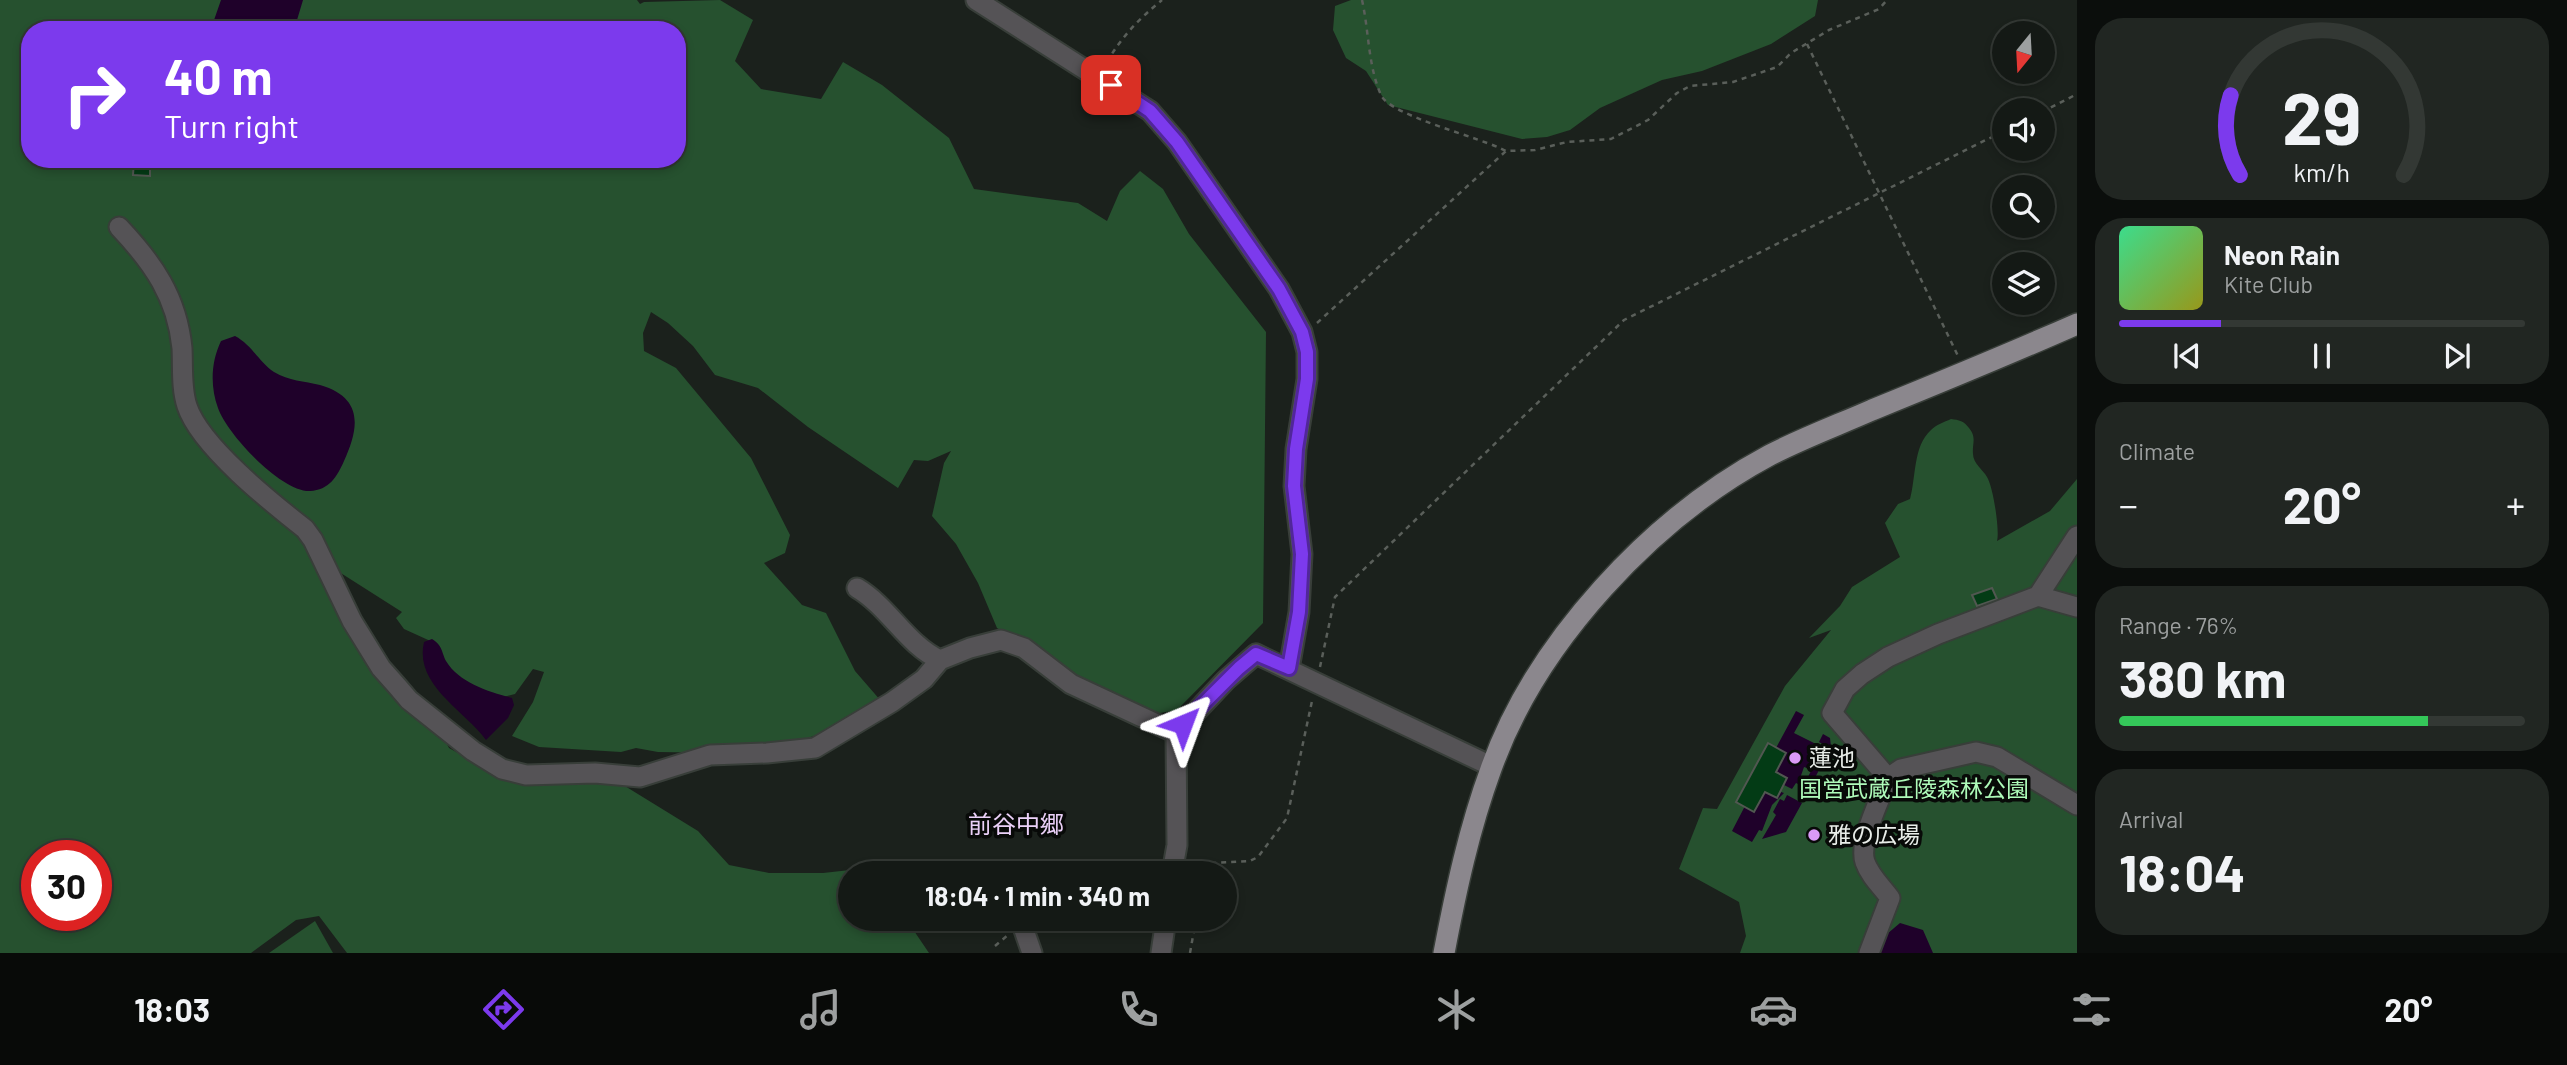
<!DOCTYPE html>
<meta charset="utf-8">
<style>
:root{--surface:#141915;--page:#212622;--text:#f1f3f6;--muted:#9da0a0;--line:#333834;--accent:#7c3aed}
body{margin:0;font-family:Barlow,"Noto Sans JP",sans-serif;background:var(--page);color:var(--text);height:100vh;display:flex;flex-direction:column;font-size:26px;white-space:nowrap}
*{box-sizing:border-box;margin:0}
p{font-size:23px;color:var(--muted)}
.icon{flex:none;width:38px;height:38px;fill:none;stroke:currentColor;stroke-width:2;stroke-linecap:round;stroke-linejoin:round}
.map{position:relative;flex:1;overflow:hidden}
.sheet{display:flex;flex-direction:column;gap:18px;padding:18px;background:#0b0e0c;width:490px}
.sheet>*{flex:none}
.banner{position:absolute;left:21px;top:21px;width:665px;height:147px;border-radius:28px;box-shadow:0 4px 10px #0003,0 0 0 2px var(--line);background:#7c3aed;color:#fff;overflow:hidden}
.needle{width:46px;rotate:198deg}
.tools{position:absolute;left:1992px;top:21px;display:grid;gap:14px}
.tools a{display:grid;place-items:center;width:63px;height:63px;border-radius:50%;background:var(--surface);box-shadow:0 4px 10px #0003,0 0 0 2px var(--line);font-size:35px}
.speed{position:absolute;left:21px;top:840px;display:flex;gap:14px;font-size:35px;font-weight:700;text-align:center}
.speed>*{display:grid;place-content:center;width:91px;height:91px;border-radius:50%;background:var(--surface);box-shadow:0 4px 10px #0003,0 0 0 2px var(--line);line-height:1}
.speed .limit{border:10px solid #d22;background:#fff;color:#111}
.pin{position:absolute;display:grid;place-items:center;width:60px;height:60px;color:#fff;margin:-30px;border-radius:14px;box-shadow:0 4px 10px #0006}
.me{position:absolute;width:77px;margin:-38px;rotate:44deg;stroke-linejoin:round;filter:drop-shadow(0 0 5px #0008)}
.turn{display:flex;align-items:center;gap:24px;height:147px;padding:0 28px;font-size:32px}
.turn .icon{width:91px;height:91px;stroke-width:2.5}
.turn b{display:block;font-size:49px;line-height:60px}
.big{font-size:52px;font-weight:700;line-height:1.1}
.sheet .card{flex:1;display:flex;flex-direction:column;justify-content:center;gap:10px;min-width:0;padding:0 24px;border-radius:28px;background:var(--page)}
.sheet .dial{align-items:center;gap:0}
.dial svg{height:182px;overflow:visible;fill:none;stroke:var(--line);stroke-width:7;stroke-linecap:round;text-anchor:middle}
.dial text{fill:var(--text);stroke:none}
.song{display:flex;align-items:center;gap:21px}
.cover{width:84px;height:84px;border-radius:10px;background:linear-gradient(135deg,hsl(150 70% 55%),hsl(60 70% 35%))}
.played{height:7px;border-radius:4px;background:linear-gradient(90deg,var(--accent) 25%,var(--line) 25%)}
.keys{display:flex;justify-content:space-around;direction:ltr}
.heat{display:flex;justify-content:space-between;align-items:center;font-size:38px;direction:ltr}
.charge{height:10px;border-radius:5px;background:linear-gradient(90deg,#34c759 76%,var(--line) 0)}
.trip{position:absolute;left:838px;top:861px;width:399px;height:70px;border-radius:35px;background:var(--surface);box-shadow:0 4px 10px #0003,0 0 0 2px var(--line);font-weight:700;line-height:70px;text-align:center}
.dock{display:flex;height:112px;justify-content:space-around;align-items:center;background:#080a08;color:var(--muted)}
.dock .icon{width:49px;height:49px}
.dock .current{color:var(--accent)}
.dock b{font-size:32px;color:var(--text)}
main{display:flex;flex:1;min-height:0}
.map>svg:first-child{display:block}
.green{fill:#26512f;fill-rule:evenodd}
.water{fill:#1f012a}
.building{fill:#033b15;stroke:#515751;stroke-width:2}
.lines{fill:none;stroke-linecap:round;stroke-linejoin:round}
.minor-casing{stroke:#383e39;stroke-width:23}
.major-casing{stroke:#383e39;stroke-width:24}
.path{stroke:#5a5f5a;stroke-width:2.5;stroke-dasharray:5 5;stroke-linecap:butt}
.minor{stroke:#555356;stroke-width:19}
.major{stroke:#8b878d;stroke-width:21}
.route-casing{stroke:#51269a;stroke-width:18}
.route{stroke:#7c3aed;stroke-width:12}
.poi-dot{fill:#da9af6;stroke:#080a08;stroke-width:2.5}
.labels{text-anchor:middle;stroke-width:7;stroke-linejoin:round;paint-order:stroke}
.poi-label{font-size:23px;fill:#e9ede9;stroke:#080a08;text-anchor:start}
.park-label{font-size:23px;fill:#aefab9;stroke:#080a08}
.neighbourhood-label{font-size:24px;fill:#ebd0f8;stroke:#080a08}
</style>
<main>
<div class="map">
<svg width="2077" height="953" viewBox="0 0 2077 953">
<rect width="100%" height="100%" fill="#1b211c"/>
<path class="green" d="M0 0H637L640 4 644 2 720 0 753 20 735 61 761 89 821 99 843 62 882 85 949 138 974 189 1078 203 1107 221 1120 191 1140 171 1163 189 1189 234 1266 332 1263 623 1177 710 1132 718 1039 652 997 628 978 583 956 544 932 516 944 463 951 451 928 461 914 460 898 488 808 427 758 388 715 375 693 346 668 323 651 312 643 333 644 351 676 368 751 458 790 535 785 553 764 563 802 605 826 613 855 671 881 701 845 725 808 738 759 749 724 753 658 752 636 748 621 752 539 747 512 736 533 702 544 672 533 669 515 694 499 698 459 681 444 664 437 644 404 629 396 618 402 612 314 556 349 626 436 722 449 748 491 771 620 783 698 831 729 865 769 873H823L895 865 900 873H850V919H906L929 953H347L319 916 296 920 251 953H0ZM30 30H677V159H30ZM37 856H96V915H37Z
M1351 0H1818L1815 16 1771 44 1702 71 1662 80 1600 108 1570 130 1547 137 1522 139 1388 105 1366 71 1346 58 1333 30 1335 6Z
M1951 419C1959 420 1964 421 1969 428 1977 438 1972 443 1973 454 1973 463 1983 470 1987 477 1993 486 2000 531 1997 541L2050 511 2077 479V953H1740L1746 936 1739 902 1679 869 1703 808 1717 809 1785 686 1831 630 1809 638 1840 606 1852 587 1900 557 1885 523 1898 504 1910 499C1916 478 1913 446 1931 430 1936 425 1944 422 1951 419Z
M315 921 333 953H269Z"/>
<path class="water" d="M221 0H303L294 30H217L213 23Z
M235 336C252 345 259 362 274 372 289 381 304 381 320 385 364 398 359 428 344 461 337 477 329 490 310 491 281 492 227 434 218 408 210 386 211 362 221 341Z
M432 639C443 646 441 651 446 661 459 683 490 692 512 698L514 705 508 718 486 740C464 710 414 685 424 642Z
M1796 711 1804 715 1794 733 1816 744 1814 748 1817 749 1807 768 1804 767 1798 784 1796 783 1792 789 1784 785 1787 778 1776 772V748Z
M1823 734 1830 738 1831 747 1805 797 1799 794 1803 787 1800 785 1805 776 1808 777 1811 771 1809 770 1819 750 1822 752 1826 746 1819 742Z
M1765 792 1777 798 1781 792 1784 793 1772 805 1762 831 1759 830 1752 842 1732 831 1745 806Z
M1787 795 1802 803 1786 832 1762 839 1776 815 1773 812 1780 799 1784 801Z
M1900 923 1923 930 1933 953H1880L1887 934Z"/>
<path class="building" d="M134 160H150V176L133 175Z
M1992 588 1997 599 1977 606 1972 595Z
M1768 743 1786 753 1776 772 1787 778 1777 798 1765 792 1754 812 1736 802Z"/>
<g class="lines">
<g class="minor-casing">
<path id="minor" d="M976 0 1150 111 1177 142 1279 289 1302 332 1307 352V379L1296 449 1294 486 1302 554 1299 612 1289 669
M119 227C153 263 177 297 182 348 183 367 181 388 187 406 200 446 272 503 305 529L313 540 352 621 381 668 397 686 409 700 473 751 502 769 526 775 595 773 640 777 710 755 767 753 815 748 892 702 924 679 940 660 970 648 1001 640 1024 648 1071 684 1176 733
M2077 536 2038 596 1938 634 1888 657 1862 674 1845 689 1832 713 1888 778 1901 769 1976 752 1997 757 2077 805
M857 588C889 607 907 645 940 660
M2038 596 2077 607
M1172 873 1177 845 1176 733 1226 680 1256 654 1491 766
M1024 930 1032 953
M1161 953 1166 919
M1869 953 1890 898C1881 886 1870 876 1865 862 1858 842 1881 798 1888 778"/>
</g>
<g class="major-casing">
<path id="major" d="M1444 953C1456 890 1469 829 1491 769 1536 642 1652 518 1770 455 1803 438 1838 425 1872 410 1941 382 2009 354 2077 324"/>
</g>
<path class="path" d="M1362 0C1369 31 1368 66 1381 95 1390 116 1483 138 1506 151
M1807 44 1958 356
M1107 62C1122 36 1139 19 1162 0
M2042 112 2077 94
M1317 323 1506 151 1535 150 1567 142 1611 139 1648 120 1677 93 1690 86 1733 82 1777 67 1791 53 1829 30 1879 9 1887 0
M1320 667 1335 597 1624 320 2004 131
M1206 873 1214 863 1250 861 1258 857 1287 818 1312 701
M995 946 1008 935
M1190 953 1196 919"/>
<use href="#minor" class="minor"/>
<use href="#major" class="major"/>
</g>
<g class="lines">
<g class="route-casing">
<path id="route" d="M1111 85 1150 111 1177 142 1279 289 1302 332 1307 352V379L1296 449 1294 486 1302 554 1299 612 1289 668 1256 654 1239 668 1183 724"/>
</g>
<use href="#route" class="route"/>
</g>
<g class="poi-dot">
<circle cx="1795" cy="758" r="7"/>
<circle cx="1814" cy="835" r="7"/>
</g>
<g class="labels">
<g class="poi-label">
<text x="1809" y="766">蓮池</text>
<text x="1828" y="843">雅の広場</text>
</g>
<g class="park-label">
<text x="1914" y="797">国営武蔵丘陵森林公園</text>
</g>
<g class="neighbourhood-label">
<text x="1016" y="833">前谷中郷</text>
</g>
</g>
</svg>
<div class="tools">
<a><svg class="needle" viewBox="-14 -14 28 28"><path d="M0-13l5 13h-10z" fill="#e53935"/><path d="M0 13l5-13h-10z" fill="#9da0a0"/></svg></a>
<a><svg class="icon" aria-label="sound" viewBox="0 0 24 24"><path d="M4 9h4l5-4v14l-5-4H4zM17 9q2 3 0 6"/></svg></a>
<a><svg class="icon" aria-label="search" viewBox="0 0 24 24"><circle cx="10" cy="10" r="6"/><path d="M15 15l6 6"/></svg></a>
<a><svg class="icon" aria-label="layers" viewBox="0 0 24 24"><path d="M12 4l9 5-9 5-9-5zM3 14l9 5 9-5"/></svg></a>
</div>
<div class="speed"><div class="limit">30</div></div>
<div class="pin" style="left:1111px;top:85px;background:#d93025"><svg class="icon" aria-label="arrive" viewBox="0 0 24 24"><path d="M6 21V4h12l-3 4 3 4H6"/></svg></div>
<svg class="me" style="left:1183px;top:724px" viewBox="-20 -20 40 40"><path d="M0-17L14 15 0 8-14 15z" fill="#7c3aed" stroke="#fff" stroke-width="4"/></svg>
<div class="trip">18:04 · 1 min · 340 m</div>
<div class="banner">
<div class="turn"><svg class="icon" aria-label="right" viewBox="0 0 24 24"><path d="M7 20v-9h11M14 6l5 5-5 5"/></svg><div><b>40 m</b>Turn right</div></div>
</div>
</div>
<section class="sheet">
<div class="card dial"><svg viewBox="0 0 100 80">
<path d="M14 69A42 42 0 1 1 86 69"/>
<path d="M14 69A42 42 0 0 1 10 34" stroke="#7c3aed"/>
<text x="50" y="56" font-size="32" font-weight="700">29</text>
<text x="50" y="72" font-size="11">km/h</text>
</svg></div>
<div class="card">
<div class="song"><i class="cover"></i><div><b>Neon Rain</b><p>Kite Club</p></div></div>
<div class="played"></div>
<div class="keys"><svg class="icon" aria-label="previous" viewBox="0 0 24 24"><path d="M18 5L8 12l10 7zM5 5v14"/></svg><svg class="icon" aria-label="pause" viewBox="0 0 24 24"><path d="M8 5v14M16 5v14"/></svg><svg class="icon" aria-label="next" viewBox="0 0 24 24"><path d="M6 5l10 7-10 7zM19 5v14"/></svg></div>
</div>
<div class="card"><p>Climate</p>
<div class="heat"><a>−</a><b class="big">20°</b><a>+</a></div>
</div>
<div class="card"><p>Range · 76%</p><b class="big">380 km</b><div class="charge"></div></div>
<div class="card"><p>Arrival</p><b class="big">18:04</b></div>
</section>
</main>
<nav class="dock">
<b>18:03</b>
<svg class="icon current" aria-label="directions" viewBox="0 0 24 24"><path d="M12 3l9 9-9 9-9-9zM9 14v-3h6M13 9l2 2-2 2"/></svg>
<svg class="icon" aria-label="music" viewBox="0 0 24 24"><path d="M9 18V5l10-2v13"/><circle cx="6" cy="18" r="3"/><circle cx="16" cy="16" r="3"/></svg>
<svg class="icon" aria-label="phone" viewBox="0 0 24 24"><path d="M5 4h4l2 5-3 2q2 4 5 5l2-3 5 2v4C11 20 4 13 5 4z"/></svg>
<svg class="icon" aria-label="climate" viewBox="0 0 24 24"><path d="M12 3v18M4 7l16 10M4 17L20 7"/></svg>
<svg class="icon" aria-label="car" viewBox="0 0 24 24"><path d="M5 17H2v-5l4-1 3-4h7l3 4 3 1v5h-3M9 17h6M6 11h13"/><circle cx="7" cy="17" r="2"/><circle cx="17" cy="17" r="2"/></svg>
<svg class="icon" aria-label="filters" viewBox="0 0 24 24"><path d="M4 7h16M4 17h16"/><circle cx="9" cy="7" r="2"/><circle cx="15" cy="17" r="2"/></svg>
<b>20°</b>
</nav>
